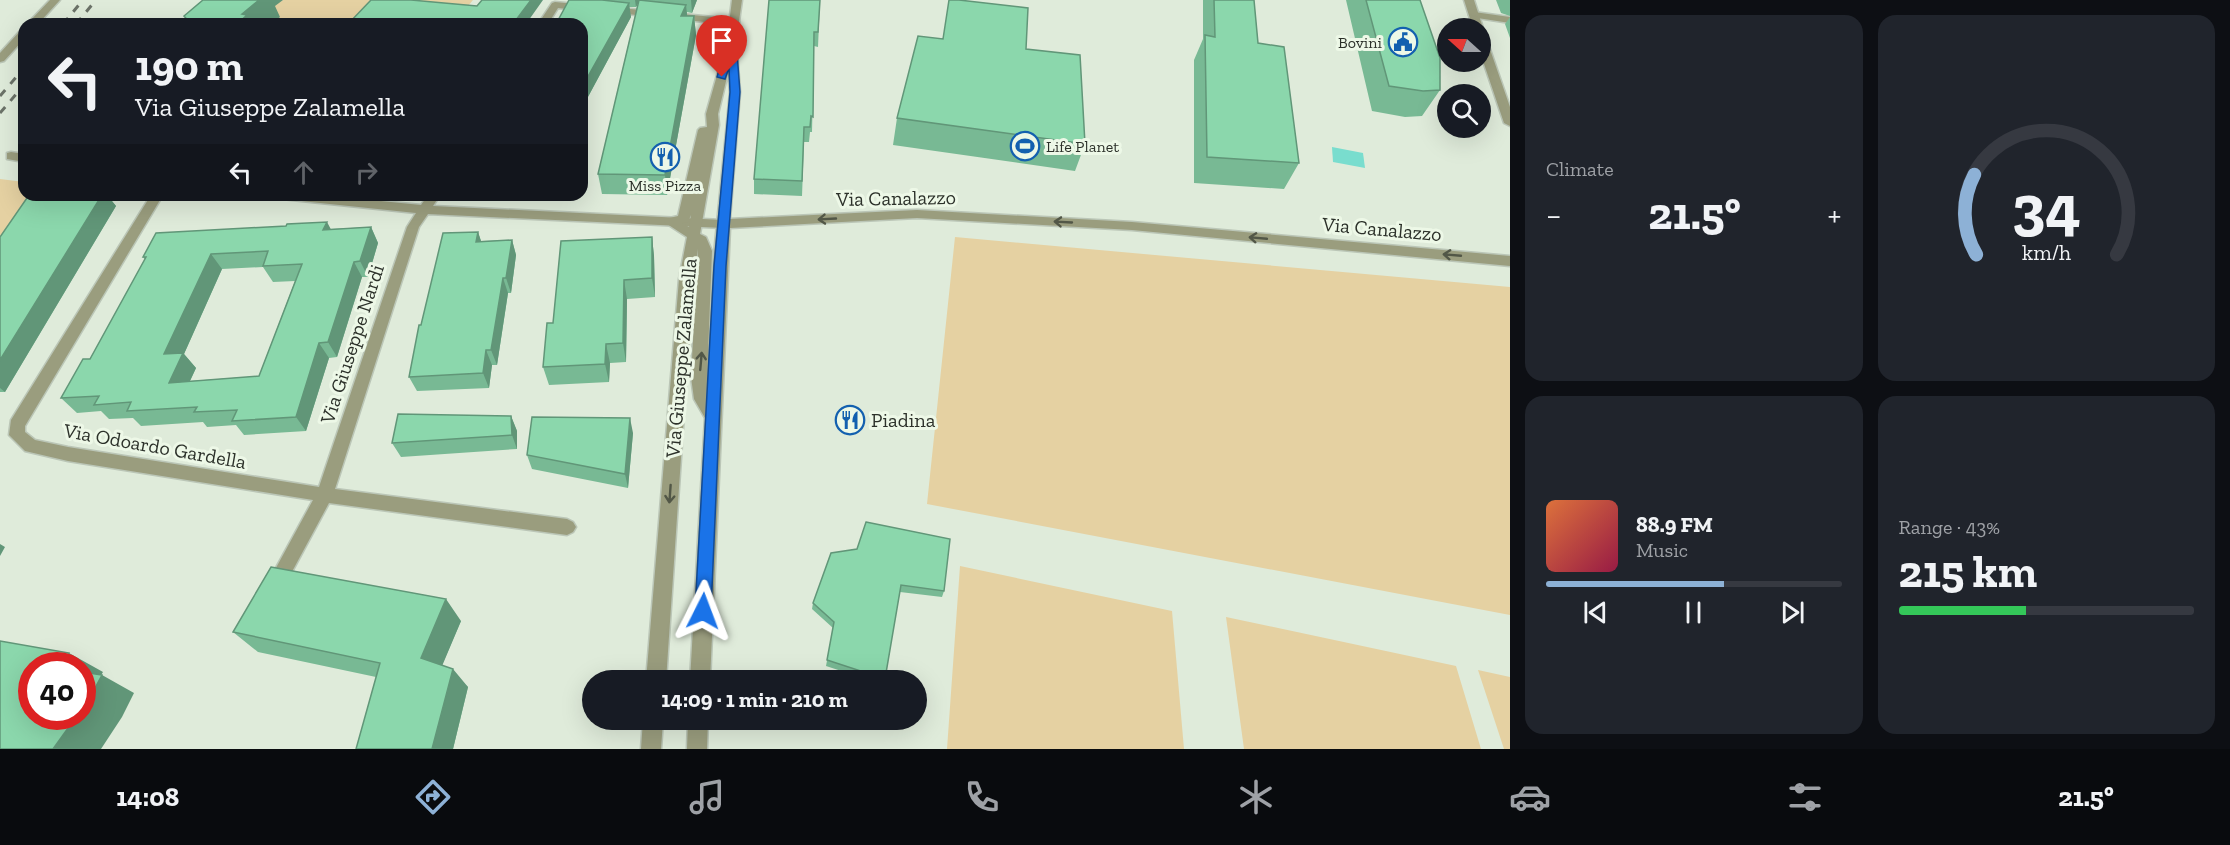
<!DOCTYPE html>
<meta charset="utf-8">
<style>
:root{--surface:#171b24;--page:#20242c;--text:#f1f3f6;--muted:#9ea1a6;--line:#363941;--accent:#8db1d6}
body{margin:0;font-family:"Zilla Slab",serif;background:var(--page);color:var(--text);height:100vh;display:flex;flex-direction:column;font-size:22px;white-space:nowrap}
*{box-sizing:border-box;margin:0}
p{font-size:20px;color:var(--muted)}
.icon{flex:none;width:33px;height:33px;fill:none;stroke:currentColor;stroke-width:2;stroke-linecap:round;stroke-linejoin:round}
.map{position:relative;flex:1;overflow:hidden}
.drawer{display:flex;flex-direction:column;gap:15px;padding:15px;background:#0d0f14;width:720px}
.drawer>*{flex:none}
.hud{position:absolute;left:18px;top:18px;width:570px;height:183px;border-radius:18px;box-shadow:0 6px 24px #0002;background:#171b24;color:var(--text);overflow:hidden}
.needle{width:39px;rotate:291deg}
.controls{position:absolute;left:1437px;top:18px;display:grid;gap:12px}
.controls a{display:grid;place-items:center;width:54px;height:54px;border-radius:50%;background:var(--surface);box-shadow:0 6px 24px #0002;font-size:30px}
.speed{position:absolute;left:18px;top:652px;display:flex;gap:12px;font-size:30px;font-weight:700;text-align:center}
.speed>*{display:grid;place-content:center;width:78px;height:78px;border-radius:50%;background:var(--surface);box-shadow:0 6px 24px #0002;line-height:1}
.speed .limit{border:9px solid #d22;background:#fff;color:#111}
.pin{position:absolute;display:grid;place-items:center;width:51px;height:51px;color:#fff;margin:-62px -26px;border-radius:50% 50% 50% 0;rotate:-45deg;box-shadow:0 0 6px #0007}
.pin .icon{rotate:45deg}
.me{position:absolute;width:66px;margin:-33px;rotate:3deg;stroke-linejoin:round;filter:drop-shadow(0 0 4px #0008)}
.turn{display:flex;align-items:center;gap:21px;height:126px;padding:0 18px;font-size:27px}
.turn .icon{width:78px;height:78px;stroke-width:2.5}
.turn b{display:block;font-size:42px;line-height:51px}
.lanes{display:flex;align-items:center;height:57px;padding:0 18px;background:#0003;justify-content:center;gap:30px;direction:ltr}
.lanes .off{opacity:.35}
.big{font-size:45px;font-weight:700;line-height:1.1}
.drawer .widget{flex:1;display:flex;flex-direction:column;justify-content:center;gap:9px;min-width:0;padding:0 21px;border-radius:18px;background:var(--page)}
.drawer .dial{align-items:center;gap:0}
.dial svg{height:156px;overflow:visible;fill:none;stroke:var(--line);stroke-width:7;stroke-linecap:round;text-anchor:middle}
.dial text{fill:var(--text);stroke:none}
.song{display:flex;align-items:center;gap:18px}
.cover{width:72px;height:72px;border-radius:9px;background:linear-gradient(135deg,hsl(20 70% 55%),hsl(340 70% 35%))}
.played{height:6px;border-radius:3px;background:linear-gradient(90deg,var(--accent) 60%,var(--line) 60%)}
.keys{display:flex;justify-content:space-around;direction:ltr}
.heat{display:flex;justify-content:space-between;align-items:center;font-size:33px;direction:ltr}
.charge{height:9px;border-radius:4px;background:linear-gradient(90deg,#34c759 43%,var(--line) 0)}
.drawer .tiles{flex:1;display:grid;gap:15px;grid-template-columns:repeat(2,1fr)}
.trip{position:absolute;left:582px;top:670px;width:345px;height:60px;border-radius:30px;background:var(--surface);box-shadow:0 6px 24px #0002;font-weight:700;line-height:60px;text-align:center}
.menu{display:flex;height:96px;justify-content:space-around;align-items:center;background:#090b0e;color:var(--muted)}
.menu .icon{width:42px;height:42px}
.menu .active{color:var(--accent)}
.menu b{font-size:27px;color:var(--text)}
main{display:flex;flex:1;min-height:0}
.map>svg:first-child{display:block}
.green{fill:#e5d1a2}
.water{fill:#79ddce}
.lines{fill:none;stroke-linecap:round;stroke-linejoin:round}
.minor-casing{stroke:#bbc6b7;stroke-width:3}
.tertiary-casing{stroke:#bbc6b7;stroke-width:3}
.minor{fill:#9a9d7e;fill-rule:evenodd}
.tertiary{fill:#9a9d7e;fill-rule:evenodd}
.rail{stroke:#6b7268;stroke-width:3;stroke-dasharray:8 8;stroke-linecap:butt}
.wall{fill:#78b994;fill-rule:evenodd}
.shaded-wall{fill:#619678}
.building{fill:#8bd7ac;stroke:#619678;stroke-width:1.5;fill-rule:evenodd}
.oneway{stroke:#525747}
.route{fill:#1a73e8;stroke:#114b97;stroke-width:1.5}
.labels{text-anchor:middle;stroke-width:6;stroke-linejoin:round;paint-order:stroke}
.far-poi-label{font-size:16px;fill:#2c312a;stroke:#edf8e7;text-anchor:end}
.street-label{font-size:20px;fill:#2c312a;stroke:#edf8e7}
.poi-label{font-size:20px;fill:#2c312a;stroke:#edf8e7;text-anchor:start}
</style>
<main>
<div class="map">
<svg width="1510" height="749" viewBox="0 0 1510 749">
<rect width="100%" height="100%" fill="#dfebda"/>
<path class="green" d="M283 0H473L453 24H272L279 18 268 7Z
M0 179 24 182V195H37L0 241Z
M955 237 1510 287V615L927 504Z
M960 566 1172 611 1184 749H947Z
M1226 617 1456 666 1481 749H1244Z
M1478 670 1510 677V749H1504Z"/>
<path class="water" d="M1332 147 1363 153 1365 168 1333 162Z"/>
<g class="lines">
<g class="minor-casing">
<path id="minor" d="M50 0H60L38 24H27Z
M555 2 586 5 591 8 586 11 558 8 548 24H538L552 3Z
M610 7 734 19 739 22 734 25 607 12 605 10Z
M1474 12 1510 17V23L1471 17 1469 15Z
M24 30V39L4 61 0 62V53L20 31Z
M11 152 24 154V162L7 159V153Z
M151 195H163L25 426V432L35 440 68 447 319 487 407 227 416 213 282 199 276 195H321L421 205 428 195H440L433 206 723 220 729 224 723 228 428 214 419 227 335 489 567 519 573 522 576 527 573 532 567 535 329 503 280 594 274 596 268 594 265 588 313 500 68 461 25 451 9 435 11 420Z"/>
</g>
<g class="tertiary-casing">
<path id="tertiary" d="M732 0H742L735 50 737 52 740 92 730 219 917 210 1132 222 1510 256V266L1132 230 917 218 730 228 710 681H690L705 418 694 399 691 377 698 249 693 279 666 681H646L679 279 687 237 664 222 665 219 678 216 698 130 700 128 707 127 706 114 727 40ZM728 73 730 92 713 265 707 380 712 251 706 237 700 234 719 125 718 114ZM691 215 689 227 682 223 688 222Z
M1464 0H1474L1483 28 1482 30 1473 28Z
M1480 32 1485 35 1510 107V126L1504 123 1480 52Z
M643 720H663L661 749H641Z
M688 720H708L707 749H687Z"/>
</g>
<use href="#minor" class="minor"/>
<use href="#tertiary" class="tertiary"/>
<path class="rail" d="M63 24 83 0
M76 24 96 0
M0 96 24 68
M0 113 24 85"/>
</g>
<path class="wall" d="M569 0H697L692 13 687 12V16H694L696 35 667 195 602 194 598 174 638 3 636 7H629L631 17 582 108V24Z
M820 0 818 47 814 46 812 132H810L809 142H804L802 196 754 194V179Z
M1203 0H1254L1258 43 1299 163 1284 189 1194 183V60L1203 39Z
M1346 0H1420L1440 90 1422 116 1405 117 1372 111Z
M1496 0H1510V16L1501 13Z
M1510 17V38L1505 24Z
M1026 49 1085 144 1075 171 893 145 897 118Z
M29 195H107L116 206 5 392H0V237Z
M371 227 378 243 368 277H362L337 357 329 358 306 431 244 435 236 425 207 427 203 422 141 426 133 418 109 419 101 411 77 413 61 398 90 359 145 260 143 257 330 229ZM263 267 273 282 295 281 259 376 190 381 196 368 184 354 222 269Z
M478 232 481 241 512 240 516 255 511 293H508L497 365H492L489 388 417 391 409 377Z
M652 237 654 256 655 297 627 299 626 362 610 363 609 382 549 385 543 367Z
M511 416 517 431V449L401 457 392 443Z
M633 433 628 488 532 469 527 455Z
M831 553 944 591 942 597 900 592 884 681H872L826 666 833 628 812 609 813 603Z
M461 621 442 665 468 687 453 749H356L376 677 258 652 233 632Z"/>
<path class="shaded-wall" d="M257 0H283L275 6 280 17 272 24H237L242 14Z
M531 0H543L526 24H513Z
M635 0H640L636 7Z
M691 0H697L692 13Z
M629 3 631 17 582 108V87Z
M686 5 688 23 681 16Z
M694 16 696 35 667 195 665 175Z
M102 195H107L116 206 5 392 0 388V360Z
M327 222 335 237 323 230Z
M371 227 378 243 368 277 360 261Z
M478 232 483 247 476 242Z
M652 237 654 256 655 297 652 278Z
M512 240 516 255 511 293 506 278Z
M211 254 222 269 184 354 196 368 182 398 169 383 164 354Z
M354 262 362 277 337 357 328 342Z
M503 278 508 293 497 365 491 350Z
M624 280 627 299 626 362 623 343Z
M319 343 329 358 306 431 296 417Z
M606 344 610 363 609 382 605 364Z
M486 350 492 365 489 388 483 373Z
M511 416 517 431V449L512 435Z
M630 418 633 433 628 488 625 474Z
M0 544 5 547 0 556Z
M446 599 461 621 437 678 421 658Z
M69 653 103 672 100 677 102 675 134 693 122 717 101 749H53L76 717H82V666H63Z
M453 669 468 687 453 749H432Z"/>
<path class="building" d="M203 0H259L242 14 247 15 237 24H191L184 16Z
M371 0H411L477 6 482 0H531L513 24H348Z
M569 0H602L629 3 582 87V24H556Z
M639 0 686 5 681 16H694L665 175 598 174Z
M769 0H820L818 32H814L813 117 811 116 810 127H804L802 181 754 179Z
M949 0H959L1028 8 1026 49 1080 55 1085 144 897 118 918 36 943 39Z
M1214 0H1254L1258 43 1284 47 1299 163 1207 157 1205 35 1215 37Z
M1366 0H1420L1440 58V90L1423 91 1389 86Z
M29 195H102L0 360V237Z
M327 222 323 230 371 227 360 261 354 262 328 342 319 343 296 417 232 421 237 410 194 412 197 407 127 411 131 402 94 405 99 396 61 398 83 359H90L146 257H143L156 233 286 226 287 224ZM268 251 263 266 302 264 259 376 169 383 183 353 164 354 211 254Z
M478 232 476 242 512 240 506 278H503L491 350H486L483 373 409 377 419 325H421L443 233Z
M652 237V278L624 280 623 343 606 344 605 364 543 367 547 323H553L561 241Z
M398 414 511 416 512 435 392 443Z
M532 417 630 418 625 474 527 455Z
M866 522 950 539 944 591 901 585 885 679 827 660 834 622 813 603 831 553 857 549Z
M271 567 446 599 421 658 453 669 432 749H356L380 663 233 632Z
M0 641 69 653 63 666H32V717H76L53 749H0Z
M82 672 102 675 89 699 82 708Z"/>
<defs><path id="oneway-shaft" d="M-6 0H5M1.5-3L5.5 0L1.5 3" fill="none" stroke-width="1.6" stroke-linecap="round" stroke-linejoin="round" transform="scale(1.5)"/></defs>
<g class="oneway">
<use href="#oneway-shaft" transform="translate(827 219) rotate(177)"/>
<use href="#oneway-shaft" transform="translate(1063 222) rotate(-177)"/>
<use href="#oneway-shaft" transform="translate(1258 238) rotate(-175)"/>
<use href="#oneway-shaft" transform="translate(1452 255) rotate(-175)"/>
<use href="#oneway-shaft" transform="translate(701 361) rotate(-85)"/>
<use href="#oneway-shaft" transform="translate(670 494) rotate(94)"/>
</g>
<path class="route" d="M732 37 736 40 740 92 726 266 711 611 709 617 703 619 697 617 695 611 714 266 730 92 729 68 725 79 717 77 727 40Z"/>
<defs>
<g id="civic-ring" transform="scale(1.5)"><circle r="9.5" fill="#edf8e7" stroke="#1360af" stroke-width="1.5"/><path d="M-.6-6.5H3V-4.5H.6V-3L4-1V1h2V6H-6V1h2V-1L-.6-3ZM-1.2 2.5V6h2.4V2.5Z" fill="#1360af"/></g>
<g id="stadium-ring" transform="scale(1.5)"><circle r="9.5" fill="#edf8e7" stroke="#1360af" stroke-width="1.5"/><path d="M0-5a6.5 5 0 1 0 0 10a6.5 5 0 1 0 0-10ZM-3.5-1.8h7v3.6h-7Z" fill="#1360af"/></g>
<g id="restaurant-ring" transform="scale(1.5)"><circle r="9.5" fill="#edf8e7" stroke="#1360af" stroke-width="1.5"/><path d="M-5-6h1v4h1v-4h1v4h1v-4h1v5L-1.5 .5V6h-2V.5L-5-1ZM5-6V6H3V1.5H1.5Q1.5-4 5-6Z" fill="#1360af"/></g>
</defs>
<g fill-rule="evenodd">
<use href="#civic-ring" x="1403" y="42"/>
<use href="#stadium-ring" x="1025" y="146"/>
<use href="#restaurant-ring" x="665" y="157"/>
<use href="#restaurant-ring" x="850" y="420"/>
</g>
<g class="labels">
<g class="far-poi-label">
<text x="1382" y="48">Bovini</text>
<text x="1046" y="152" text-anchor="start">Life Planet</text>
<text x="665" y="191" text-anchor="middle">Miss Pizza</text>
</g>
<g class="street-label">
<text transform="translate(896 198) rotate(-1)" y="7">Via Canalazzo</text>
<text transform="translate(1382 229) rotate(5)" y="7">Via Canalazzo</text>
<text transform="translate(352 344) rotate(-72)" y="7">Via Giuseppe Nardi</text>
<text transform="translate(681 358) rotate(-85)" y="7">Via Giuseppe Zalamella</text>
<text transform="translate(155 446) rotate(10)" y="7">Via Odoardo Gardella</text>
</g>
<g class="poi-label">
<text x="871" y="427">Piadina</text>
</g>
</g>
</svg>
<div class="controls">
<a><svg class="needle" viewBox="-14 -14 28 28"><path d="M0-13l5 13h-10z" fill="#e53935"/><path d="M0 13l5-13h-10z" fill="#9ea1a6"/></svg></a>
<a><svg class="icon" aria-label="search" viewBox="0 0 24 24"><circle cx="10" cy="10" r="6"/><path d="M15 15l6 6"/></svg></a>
</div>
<div class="speed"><div class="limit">40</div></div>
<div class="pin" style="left:722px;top:77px;background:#d93025"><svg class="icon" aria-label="arrive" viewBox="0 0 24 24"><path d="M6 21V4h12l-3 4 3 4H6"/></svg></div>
<svg class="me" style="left:703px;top:611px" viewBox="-20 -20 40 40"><path d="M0-17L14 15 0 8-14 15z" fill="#1a73e8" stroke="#fff" stroke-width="4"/></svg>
<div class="trip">14:09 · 1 min · 210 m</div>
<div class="hud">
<div class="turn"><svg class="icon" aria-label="left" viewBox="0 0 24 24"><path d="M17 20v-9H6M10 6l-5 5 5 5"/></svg><div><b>190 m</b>Via Giuseppe Zalamella</div></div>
<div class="lanes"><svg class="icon" aria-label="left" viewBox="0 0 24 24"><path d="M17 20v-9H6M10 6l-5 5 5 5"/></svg><svg class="icon off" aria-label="ahead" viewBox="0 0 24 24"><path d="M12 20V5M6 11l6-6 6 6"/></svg><svg class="icon off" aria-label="right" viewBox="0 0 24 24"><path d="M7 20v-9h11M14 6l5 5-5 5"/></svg></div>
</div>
</div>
<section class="drawer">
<div class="tiles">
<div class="widget"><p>Climate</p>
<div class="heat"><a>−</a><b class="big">21.5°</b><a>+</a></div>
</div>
<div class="widget dial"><svg viewBox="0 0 100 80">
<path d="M14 69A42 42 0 1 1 86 69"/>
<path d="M14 69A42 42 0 0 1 13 28" stroke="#8db1d6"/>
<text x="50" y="56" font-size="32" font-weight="700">34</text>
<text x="50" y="72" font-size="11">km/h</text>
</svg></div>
<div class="widget">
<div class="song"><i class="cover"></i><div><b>88.9 FM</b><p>Music</p></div></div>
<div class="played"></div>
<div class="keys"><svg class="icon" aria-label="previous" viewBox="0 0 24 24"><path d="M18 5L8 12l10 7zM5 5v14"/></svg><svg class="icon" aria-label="pause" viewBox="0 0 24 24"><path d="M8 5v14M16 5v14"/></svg><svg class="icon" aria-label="next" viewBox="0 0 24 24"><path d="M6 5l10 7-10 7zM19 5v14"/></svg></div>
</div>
<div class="widget"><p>Range · 43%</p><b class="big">215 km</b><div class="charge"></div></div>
</div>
</section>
</main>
<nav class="menu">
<b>14:08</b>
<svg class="icon active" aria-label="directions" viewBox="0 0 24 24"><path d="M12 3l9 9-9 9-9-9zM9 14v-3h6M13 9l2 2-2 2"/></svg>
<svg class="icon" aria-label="music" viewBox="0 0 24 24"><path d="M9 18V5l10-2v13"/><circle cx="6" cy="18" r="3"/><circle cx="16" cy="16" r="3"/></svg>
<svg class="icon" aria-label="phone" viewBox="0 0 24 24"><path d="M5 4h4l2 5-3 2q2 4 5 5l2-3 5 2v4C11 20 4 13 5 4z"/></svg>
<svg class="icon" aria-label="climate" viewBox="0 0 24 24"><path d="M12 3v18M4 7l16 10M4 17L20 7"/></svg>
<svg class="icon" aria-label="car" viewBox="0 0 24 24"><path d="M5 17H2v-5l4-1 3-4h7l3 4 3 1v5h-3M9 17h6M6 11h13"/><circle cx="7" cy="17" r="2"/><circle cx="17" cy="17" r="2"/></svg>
<svg class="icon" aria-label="filters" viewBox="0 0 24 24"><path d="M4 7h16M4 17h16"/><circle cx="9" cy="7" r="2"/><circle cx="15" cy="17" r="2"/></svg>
<b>21.5°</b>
</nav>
